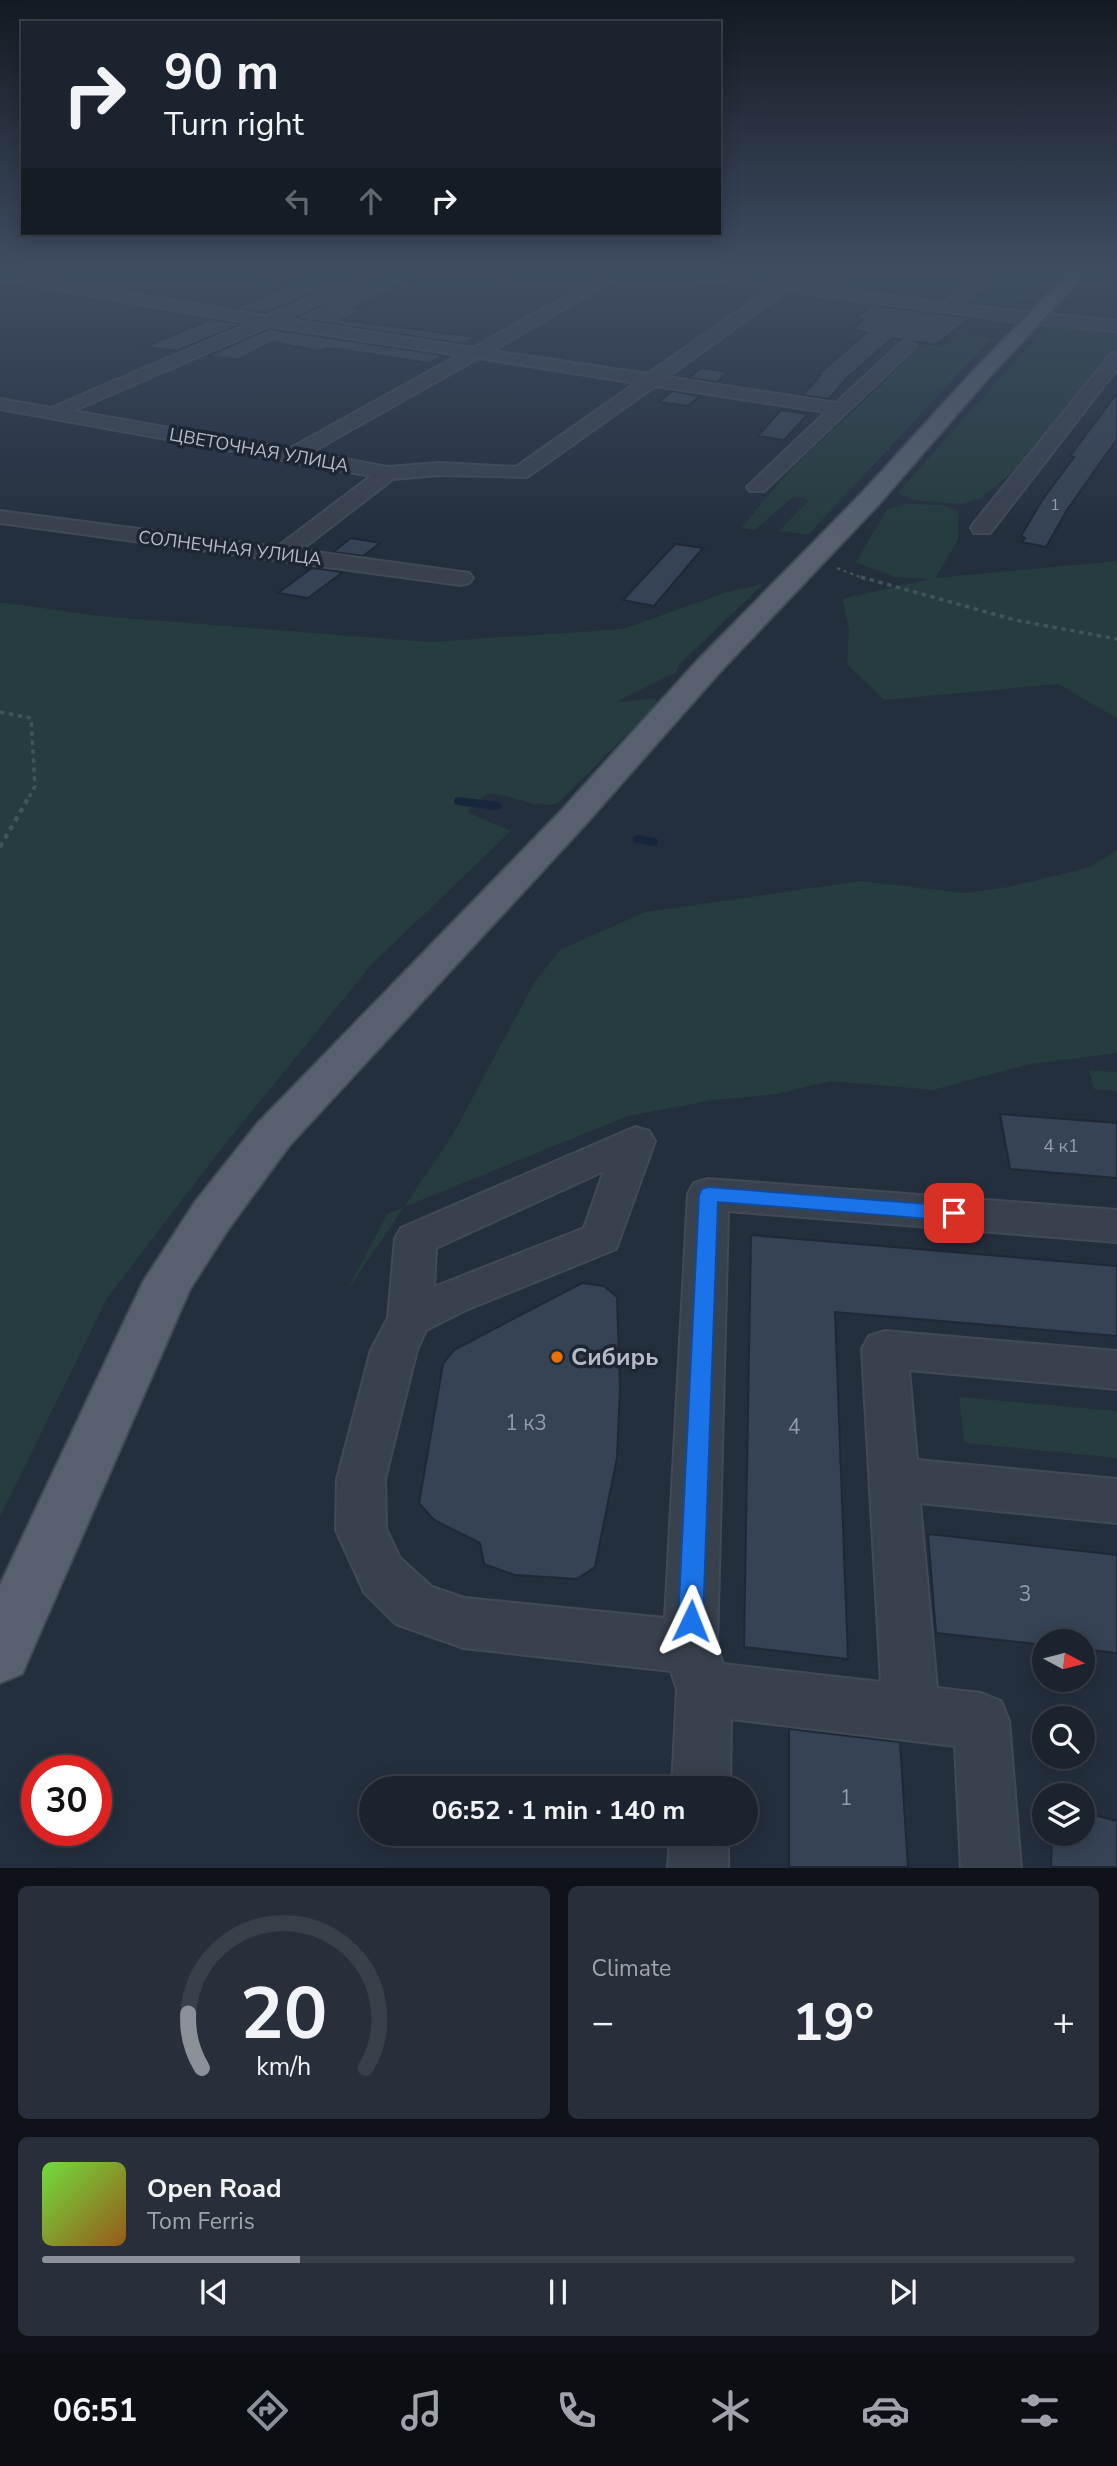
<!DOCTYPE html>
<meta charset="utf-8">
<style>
:root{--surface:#1b232e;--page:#282f3a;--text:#f1f3f6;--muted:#a0a4aa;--line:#39404a;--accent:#8c9099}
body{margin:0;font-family:"Nunito Sans",sans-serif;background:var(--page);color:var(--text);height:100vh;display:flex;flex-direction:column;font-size:26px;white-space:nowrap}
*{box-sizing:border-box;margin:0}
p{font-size:23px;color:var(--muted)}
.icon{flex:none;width:38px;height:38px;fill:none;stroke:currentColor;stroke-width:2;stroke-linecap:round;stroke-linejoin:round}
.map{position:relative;height:1868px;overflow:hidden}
.panel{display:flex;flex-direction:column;gap:18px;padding:18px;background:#0f1319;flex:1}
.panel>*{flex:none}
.hud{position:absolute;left:21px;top:21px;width:700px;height:214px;border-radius:0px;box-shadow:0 4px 18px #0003,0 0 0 2px var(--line);background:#1b232e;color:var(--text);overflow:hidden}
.needle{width:46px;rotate:97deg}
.tools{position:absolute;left:1032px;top:1629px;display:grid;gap:14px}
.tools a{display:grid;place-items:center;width:63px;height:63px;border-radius:50%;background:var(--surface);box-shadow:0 4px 18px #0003,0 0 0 2px var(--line);font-size:35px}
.speed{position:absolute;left:21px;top:1755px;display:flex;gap:14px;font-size:35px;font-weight:700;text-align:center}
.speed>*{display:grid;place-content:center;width:91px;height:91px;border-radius:50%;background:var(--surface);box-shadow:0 4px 18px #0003,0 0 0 2px var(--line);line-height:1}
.speed .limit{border:10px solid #d22;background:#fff;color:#111}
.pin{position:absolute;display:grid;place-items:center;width:60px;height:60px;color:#fff;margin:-30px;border-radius:14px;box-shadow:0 4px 10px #0006}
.me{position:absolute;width:77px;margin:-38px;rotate:2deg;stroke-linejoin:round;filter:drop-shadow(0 0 5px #0008)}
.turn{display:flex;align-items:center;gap:24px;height:147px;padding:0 28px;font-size:32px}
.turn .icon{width:91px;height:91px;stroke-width:2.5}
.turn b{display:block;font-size:49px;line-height:60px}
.lanes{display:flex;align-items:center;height:66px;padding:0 28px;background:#0003;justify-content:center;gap:35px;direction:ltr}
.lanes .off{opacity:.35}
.big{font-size:52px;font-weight:700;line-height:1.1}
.panel .tile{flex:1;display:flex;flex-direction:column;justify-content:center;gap:10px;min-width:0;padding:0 24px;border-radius:10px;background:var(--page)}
.panel .dial{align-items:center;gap:0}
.dial svg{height:182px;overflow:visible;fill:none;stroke:var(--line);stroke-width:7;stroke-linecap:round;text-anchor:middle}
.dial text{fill:var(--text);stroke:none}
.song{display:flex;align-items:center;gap:21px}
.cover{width:84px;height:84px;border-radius:10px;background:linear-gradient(135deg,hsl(100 70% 55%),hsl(30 70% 35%))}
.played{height:7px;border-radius:4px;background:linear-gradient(90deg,var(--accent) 25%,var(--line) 25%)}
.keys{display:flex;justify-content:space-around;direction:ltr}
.heat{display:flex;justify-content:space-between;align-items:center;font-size:38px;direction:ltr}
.panel .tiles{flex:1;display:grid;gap:18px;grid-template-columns:1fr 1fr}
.tile:last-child{grid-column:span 2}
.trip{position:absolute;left:359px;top:1776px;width:399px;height:70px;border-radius:35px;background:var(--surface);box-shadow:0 4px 18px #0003,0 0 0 2px var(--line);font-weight:700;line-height:70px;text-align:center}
.menu{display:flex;height:112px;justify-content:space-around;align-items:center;background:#0b0e12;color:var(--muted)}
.menu .icon{width:49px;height:49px}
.menu .current{color:var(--accent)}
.menu b{font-size:32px;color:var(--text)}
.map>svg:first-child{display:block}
.green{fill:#263c3f}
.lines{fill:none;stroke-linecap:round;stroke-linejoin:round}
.stream{stroke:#17263c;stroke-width:8}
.building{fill:#364354;stroke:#1f2835;stroke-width:2}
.minor-casing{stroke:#414a57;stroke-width:4}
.major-casing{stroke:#414a57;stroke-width:4}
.path-far2{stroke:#3f5557;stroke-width:2.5;stroke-dasharray:3.5 3.5;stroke-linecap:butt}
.path-far1{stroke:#3f5557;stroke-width:3.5;stroke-dasharray:4.5 4.5;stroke-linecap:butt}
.path{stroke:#3f5557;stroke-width:4.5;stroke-dasharray:5 5;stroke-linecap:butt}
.minor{fill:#38414e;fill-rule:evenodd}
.major{fill:#56606e;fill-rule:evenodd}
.route{fill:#1a73e8;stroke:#114b97;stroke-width:2}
.food-dot{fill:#e8710a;stroke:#1d2633;stroke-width:2.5}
.labels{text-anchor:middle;stroke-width:7;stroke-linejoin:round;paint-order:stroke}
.far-number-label{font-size:16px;fill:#929caa}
.far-street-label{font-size:18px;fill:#b4bcc9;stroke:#1d2633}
.number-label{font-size:18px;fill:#929caa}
.near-number-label{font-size:21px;fill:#929caa}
.near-poi-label{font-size:24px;font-weight:bold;fill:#b4bcc9;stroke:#1d2633;text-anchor:start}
</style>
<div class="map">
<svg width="1117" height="1868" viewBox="0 0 1117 1868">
<rect width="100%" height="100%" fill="#242f3e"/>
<path class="green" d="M1004 271H1056L1024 302 1003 305 969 302Z
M1046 326 1117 330V354L1041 448 980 499 959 504 912 500 898 493Z
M963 334 991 339 808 535 779 531 809 500 794 496 755 530 742 528C781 474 833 430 882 385 896 371 907 354 924 344L943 346Z
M909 504 942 505 958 511V540L935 578 1117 561V718L1058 684 884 700 847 664 849 629 842 599 930 579 895 577 856 562 887 509Z
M763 584 679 665 676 672 614 703 655 698 658 703 558 803C535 810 513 795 488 793L467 812 511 831 372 964 221 1149 107 1298 0 1517V602L99 616 429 642 623 629 727 592Z
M1117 850V1053L1025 1065 933 1090 830 1081 777 1094 714 1100 628 1116 404 1207 346 1292 387 1214 404 1207 452 1136 534 983 560 950 645 912 861 881 965 893 1009 887 1090 867Z
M1089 1070 1117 1072V1091L1094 1089Z
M959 1397 1117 1411V1458L964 1443Z"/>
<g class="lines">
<path class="stream" d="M458 801 497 806
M637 839 654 842"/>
</g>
<path class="building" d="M322 271H365L266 313 236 308Z
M392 271H426L355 308 364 309 342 320 477 337 464 344 294 318Z
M874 305 971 318 935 345 892 338 846 379 829 399 802 395 821 375H817L866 333 852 329 864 319 856 318Z
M211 319 241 324 177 351 145 347Z
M269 329 443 355 429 363 329 348 320 351 272 342 238 360 208 356Z
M701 368 728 372 717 382 689 378Z
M672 391 700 396 688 406 659 402Z
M1117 393V439L1067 510 1046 547 1022 542 1025 538 1021 536 1043 499 1074 457 1070 456Z
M781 410 808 414 784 440 758 436Z
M351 538 380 543 363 556 333 552Z
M675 544 703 548 654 606 623 600Z
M312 568 343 572 308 598 278 593Z
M1000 1114 1117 1123V1178L1010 1169Z
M751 1235 1117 1266V1336L835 1312 848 1659 744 1647Z
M582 1283 604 1286 617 1297 620 1389 617 1458 595 1567 577 1579 515 1575 484 1564 480 1543 434 1520 419 1503 443 1364 454 1350Z
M928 1534 1117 1555V1653L1083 1649V1642H1045V1645L936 1633Z
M789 1729 900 1742 908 1867H789Z
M1083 1812 1117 1821V1867H1051L1052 1834H1083Z"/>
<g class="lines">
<g class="minor-casing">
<path id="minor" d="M371 271H390L285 319 473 348 612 271H629L492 351 648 374 770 289 663 275 656 271H695L944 303 982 271H998L960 305 1117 321V331L1035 324 787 291 667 377 836 403 902 342 908 341 916 346 764 491H750L747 487 826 412 655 386 527 477 439 475 393 479 301 550 469 573 473 578 469 583 461 585 0 523V511L277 547 371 476 0 409V399L51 408 250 323 0 280V272L266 316ZM269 326 459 355 289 449 73 411ZM478 358 636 383 516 467 439 463 388 467 310 453Z
M1117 353V369L990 533H974L971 528 974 523 1111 354Z
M635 1127 649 1131 655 1141 616 1249 466 1310 426 1330 417 1350 385 1479 386 1529 400 1558 432 1587 464 1598 665 1618 688 1194 694 1183 708 1179 1117 1210V1242L728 1211 717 1647 723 1664 881 1682 862 1349 869 1336 885 1331 1117 1351V1389L909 1370 917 1460 1117 1479V1523L920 1503 937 1688 981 1693 1001 1701 1009 1721 1021 1868H961L955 1746 731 1719 730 1788H672L677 1689 671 1671 464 1648 396 1624 364 1592 336 1530 337 1479 371 1350 388 1318 395 1239 401 1228ZM604 1171 584 1228 434 1287 436 1248Z
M670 1834H728V1868H668Z"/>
</g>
<g class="major-casing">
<path id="major" d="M1071 271H1088L990 376 879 504 719 673 584 826 289 1146 229 1228 190 1289 22 1674 0 1683V1585L143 1282 195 1202 257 1124 560 812 697 661 861 494 976 368Z"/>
</g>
<path class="path-far2" d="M837 568 865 579"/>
<path class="path-far1" d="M861 577 1015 620 1117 639
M0 712 31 718 35 786 29 797"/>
<path class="path" d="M0 847 30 795"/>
<use href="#minor" class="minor"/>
<use href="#major" class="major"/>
</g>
<linearGradient id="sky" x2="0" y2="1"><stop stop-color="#141a22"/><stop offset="0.51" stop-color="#3f4d63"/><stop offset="1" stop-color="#3f4d63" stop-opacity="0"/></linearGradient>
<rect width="1117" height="532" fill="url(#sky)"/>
<path class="route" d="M708 1187 954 1206 961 1208 963 1213 961 1218 954 1221 718 1202 703 1621 700 1629 691 1633 682 1629 678 1621 699 1195 702 1189Z"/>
<circle class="food-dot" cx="557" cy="1357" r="7"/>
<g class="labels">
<g class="far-number-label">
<text x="1055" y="510">1</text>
</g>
<g class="far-street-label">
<text transform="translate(259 450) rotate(10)" y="6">ЦВЕТОЧНАЯ УЛИЦА</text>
<text transform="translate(230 548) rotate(7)" y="6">СОЛНЕЧНАЯ УЛИЦА</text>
</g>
<g class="number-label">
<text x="1061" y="1152">4 к1</text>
</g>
<g class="near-number-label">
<text x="526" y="1430">1 к3</text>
<text x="794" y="1434">4</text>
<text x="1025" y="1601">3</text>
<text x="846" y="1805">1</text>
</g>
<g class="near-poi-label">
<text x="571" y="1365">Сибирь</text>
</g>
</g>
</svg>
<div class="tools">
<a><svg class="needle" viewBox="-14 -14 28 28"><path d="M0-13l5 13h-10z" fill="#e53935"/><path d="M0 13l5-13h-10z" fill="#a0a4aa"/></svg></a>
<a><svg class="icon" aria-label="search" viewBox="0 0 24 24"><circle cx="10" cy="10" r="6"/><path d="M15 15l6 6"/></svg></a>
<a><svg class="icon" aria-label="layers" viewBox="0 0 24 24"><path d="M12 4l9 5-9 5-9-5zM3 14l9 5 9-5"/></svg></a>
</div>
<div class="speed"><div class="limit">30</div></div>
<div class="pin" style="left:954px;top:1213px;background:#d93025"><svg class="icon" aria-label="arrive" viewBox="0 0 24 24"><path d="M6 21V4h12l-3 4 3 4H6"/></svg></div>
<svg class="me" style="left:691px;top:1621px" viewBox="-20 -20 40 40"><path d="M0-17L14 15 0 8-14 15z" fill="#1a73e8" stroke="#fff" stroke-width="4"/></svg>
<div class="trip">06:52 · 1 min · 140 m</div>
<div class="hud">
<div class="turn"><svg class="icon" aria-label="right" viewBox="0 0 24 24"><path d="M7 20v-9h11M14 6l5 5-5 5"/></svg><div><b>90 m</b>Turn right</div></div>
<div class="lanes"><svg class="icon off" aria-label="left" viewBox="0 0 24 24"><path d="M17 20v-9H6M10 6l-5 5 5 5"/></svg><svg class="icon off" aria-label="ahead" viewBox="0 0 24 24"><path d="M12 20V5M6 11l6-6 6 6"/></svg><svg class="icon" aria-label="right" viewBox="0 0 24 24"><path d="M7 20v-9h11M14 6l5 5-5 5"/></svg></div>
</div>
</div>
<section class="panel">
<div class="tiles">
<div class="tile dial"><svg viewBox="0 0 100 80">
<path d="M14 69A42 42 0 1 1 86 69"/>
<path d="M14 69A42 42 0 0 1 8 45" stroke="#8c9099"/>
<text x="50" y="56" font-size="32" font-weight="700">20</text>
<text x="50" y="72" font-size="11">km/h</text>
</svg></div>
<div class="tile"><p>Climate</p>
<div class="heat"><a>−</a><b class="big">19°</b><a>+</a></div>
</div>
<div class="tile">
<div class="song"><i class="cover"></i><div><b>Open Road</b><p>Tom Ferris</p></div></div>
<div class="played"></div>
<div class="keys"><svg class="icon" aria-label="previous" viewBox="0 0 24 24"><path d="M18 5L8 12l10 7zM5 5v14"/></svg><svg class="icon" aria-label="pause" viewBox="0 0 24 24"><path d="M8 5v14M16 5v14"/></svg><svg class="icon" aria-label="next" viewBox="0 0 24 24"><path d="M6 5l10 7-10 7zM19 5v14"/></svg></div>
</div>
</div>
</section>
<nav class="menu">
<b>06:51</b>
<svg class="icon current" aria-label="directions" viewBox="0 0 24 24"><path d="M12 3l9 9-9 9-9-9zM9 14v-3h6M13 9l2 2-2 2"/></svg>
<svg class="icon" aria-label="music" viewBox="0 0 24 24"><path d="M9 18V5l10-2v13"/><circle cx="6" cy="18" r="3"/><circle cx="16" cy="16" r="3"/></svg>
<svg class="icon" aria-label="phone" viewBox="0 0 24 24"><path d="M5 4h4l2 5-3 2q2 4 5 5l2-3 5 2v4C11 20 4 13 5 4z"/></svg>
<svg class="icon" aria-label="climate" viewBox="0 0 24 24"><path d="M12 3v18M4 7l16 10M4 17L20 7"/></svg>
<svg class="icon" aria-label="car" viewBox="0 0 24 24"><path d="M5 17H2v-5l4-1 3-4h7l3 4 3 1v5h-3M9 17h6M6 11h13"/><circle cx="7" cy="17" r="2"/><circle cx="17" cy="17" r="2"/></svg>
<svg class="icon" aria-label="filters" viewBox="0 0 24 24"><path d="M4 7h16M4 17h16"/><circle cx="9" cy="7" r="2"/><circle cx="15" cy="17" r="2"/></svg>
</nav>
